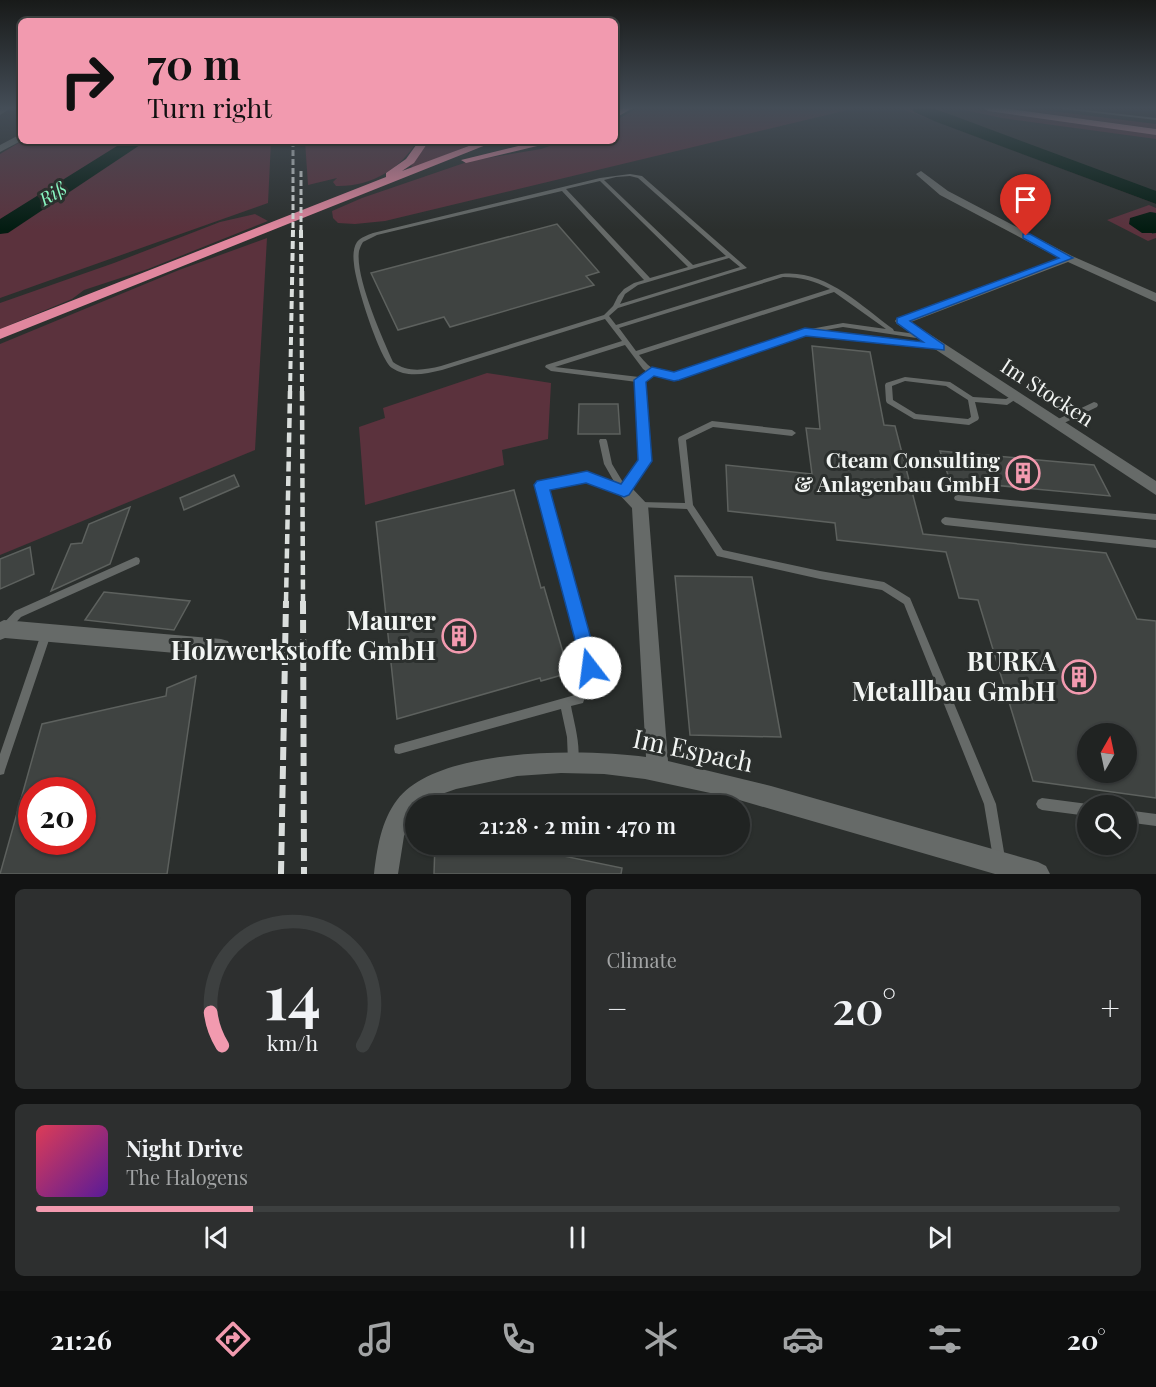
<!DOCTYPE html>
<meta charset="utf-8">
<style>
:root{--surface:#202322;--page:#2d2f2f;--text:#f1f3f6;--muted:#a2a4a5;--line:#3d4040;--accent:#f29aaf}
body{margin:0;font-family:"Playfair Display",serif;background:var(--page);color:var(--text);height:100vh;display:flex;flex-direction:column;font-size:22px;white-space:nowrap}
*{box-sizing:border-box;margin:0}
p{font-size:20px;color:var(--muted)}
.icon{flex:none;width:33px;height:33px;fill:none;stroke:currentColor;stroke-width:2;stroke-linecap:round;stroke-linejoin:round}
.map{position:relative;height:874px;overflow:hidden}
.drawer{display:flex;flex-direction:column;gap:15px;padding:15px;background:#121313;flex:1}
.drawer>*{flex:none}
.banner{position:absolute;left:18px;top:18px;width:600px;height:126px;border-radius:9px;box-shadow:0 2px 4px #0004,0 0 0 2px var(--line);background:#f29aaf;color:#111;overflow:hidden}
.needle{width:39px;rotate:9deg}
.buttons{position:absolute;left:1077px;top:723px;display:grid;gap:12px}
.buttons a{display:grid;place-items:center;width:60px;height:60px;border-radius:50%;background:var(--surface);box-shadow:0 2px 4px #0004,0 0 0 2px var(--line);font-size:30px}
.speed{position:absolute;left:18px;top:777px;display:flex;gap:12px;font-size:30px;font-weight:700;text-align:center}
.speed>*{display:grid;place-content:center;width:78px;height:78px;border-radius:50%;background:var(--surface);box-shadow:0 2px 4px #0004,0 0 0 2px var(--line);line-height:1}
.speed .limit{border:9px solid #d22;background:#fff;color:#111}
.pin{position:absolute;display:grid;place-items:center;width:51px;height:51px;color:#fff;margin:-62px -26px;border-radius:50% 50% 50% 0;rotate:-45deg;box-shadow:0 0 6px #0007}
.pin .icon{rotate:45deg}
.me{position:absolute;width:66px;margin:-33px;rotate:345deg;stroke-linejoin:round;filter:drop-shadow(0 0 4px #0008)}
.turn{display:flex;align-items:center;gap:21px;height:126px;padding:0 30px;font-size:27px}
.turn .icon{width:78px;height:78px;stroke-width:2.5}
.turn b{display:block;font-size:42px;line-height:51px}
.big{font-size:45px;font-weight:600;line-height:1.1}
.drawer .widget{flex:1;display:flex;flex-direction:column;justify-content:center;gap:9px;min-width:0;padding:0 21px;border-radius:9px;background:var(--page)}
.drawer .dial{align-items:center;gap:0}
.dial svg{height:156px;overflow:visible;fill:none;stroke:var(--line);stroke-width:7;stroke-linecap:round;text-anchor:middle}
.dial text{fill:var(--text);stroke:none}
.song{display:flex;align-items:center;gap:18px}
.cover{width:72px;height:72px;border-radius:9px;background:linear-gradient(135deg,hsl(350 70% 55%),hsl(270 70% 35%))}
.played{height:6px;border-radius:3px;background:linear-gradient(90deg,var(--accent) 20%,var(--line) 20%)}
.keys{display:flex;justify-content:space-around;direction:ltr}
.heat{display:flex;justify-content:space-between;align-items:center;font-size:33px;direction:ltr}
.drawer .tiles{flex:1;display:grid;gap:15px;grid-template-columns:1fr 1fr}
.widget:last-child{grid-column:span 2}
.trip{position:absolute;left:405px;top:795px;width:345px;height:60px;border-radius:30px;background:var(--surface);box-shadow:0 2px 4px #0004,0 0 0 2px var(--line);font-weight:600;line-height:60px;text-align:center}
.dock{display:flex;height:96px;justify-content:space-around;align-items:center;background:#0d0e0e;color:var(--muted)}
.dock .icon{width:42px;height:42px}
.dock .on{color:var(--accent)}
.dock b{font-size:27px;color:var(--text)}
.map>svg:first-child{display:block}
.green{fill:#5b323d}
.water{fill:#031c11}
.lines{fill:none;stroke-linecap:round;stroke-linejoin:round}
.river{fill:#031c11;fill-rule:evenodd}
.building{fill:#3f4341;stroke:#5d615e;stroke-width:1.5;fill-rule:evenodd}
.service{fill:#666a68;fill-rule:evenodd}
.minor{fill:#666a68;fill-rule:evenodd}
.tertiary{fill:#666a68;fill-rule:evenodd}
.primary{fill:#c18090;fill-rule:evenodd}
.trunk{fill:#e0879e;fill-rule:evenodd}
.rail-far3{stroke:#dadedc;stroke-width:3;stroke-dasharray:6 3;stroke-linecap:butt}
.rail-far2{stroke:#dadedc;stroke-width:4;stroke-dasharray:8 4;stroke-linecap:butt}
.rail-far1{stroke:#dadedc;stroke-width:4.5;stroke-dasharray:10 4.5;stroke-linecap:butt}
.rail{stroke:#dadedc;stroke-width:6;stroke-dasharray:13 6;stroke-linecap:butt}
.route{fill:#1a73e8;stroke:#114b97;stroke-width:1.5}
.labels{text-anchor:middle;stroke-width:6;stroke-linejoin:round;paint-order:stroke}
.far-water-label{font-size:18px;font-style:italic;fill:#8af9c3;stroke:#2b2f2d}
.street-label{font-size:21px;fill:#f2f5f3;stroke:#2b2f2d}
.poi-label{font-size:21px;font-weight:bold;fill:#f2f5f3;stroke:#2b2f2d;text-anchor:end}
.near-poi-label{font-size:26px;font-weight:bold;fill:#f2f5f3;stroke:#2b2f2d;text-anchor:end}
.near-street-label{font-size:26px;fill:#f2f5f3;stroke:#2b2f2d}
</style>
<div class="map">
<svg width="1156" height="874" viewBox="0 0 1156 874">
<rect width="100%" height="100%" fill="#2b2f2d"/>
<path class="green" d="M637 108H856L385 221 355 224 338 223 333 218 332 211 362 198 470 161 541 149 564 141H615V121Z
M900 108H938L963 122 1156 193V204Z
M955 108H973L1156 134V139L1002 118Z
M1005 108H1027L1156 124V129Z
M22 141H271L268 203 0 298V154Z
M305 141H417C400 170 370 187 336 186L333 182 337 178 308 185Z
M429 141H480L414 168 411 166Z
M1149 205 1156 208V213L1150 212 1152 234 1156 233V238L1148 241 1107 220Z
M255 214 268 221 148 269 84 290 72 299 0 329V303L114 263 220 222Z
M267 238 255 450 0 555V344L179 270Z
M487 373 551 383 548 439 502 450 504 465 365 505 359 427 385 418 383 408Z"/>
<path class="water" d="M1150 212 1156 213V233H1142L1129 224 1130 218Z"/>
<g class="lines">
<path class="river" d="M912 108H933L1156 191V204L934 121 914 112Z
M125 141H146L8 233 0 234V219Z"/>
</g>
<path class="building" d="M557 224 599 272 586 276 594 285 450 327 444 317 398 330 371 273Z
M812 346 870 352 884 425 895 426 923 534 1106 553 1137 619 1156 621V798L1033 781 978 600 959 598 946 552 837 540 835 523 728 511 726 465 812 474 806 428 820 429ZM1088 734H1126V772H1088Z
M579 404H618L620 434H578Z
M940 451 1094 465 1110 496 950 481Z
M234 475 239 486 184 510 180 498Z
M514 490 541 588 544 587 569 673 541 681 540 678 397 719 376 522Z
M130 507 110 564 51 591 71 544 82 543 89 524Z
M30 547 34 574 0 589V559Z
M675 576 752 577 781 737 690 735Z
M104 592 190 601 174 630 85 620Z
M196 676 167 874H0L42 724 166 696 167 688ZM32 790H82V842H32Z
M435 844H506L622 868 621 874H434Z"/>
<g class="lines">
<path class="service" d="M1060 108H1068L1156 118V120L1062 109Z
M630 174 642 176 747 268 618 308 609 316 616 325 781 274C825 269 860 305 893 329L894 331 923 335 926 337 923 339 843 327 820 331 938 345 941 347 938 349 816 335 814 334 813 333 806 334 674 379 653 375 644 381 649 461 627 493 624 494 587 480 547 487 595 668 583 703 571 706C574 723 582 748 577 765L573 766 569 765 568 761 567 737 561 709 399 754 395 753 394 749 395 745 399 744 575 695 585 668 538 485 539 483 542 482 587 474 616 485 604 464 599 441 600 439H606L607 441 612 464 624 484 641 461 637 382 551 371 545 367 546 365 622 341 605 319 442 370C425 374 407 378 392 368 380 360 355 282 354 264 353 257 353 248 357 242 361 237 368 235 373 233L600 178ZM630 176 638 178 726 256 693 265 604 180 616 177ZM600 181 688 267 650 278 566 189ZM562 191 644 280 634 283 624 289 618 296 613 306 604 315 441 366C424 370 408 373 393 362 382 337 355 277 359 251 360 248 361 245 363 242L377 235ZM729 258 740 267 620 304 625 294 638 285ZM783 277C801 277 815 281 830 289L636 351 619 328ZM834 292 886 329 843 323 805 330 674 375C655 370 652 371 639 355ZM625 345 643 369 647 372 639 377 555 367Z
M905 377 950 382 973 397 1006 399 1015 394 1019 397 1007 405 975 402 979 418 978 420 969 425 914 419 887 403 886 401 885 385 886 383ZM905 381 946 386 968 400 971 417 968 419 916 414 893 400 892 386Z
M1094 402 1097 403 1098 405 1097 407 1060 425H1054L1053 423 1054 421Z
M712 421 792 430 796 433 792 436 713 427 686 440 693 505 723 550 820 571 884 582 910 598 996 804 1005 858 1003 862 999 864 995 862 993 858 984 804 904 604 882 590 820 579 717 556 687 509 637 507 636 505 637 503 640 502 685 503 678 439 679 437Z
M958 495 1156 514V520L958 501 955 500 954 498 955 496Z
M945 517 1156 540V548L945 525 942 523 941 521 942 519Z
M136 557 139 558 140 561 139 564 21 617 8 631 5 632 2 631 0 628 2 625 15 611Z
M46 629 49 631 51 634 5 770 4 774 0 775V754L41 634 43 631Z
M1042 798 1088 804 1091 806H1088V816L1042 810 1038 808 1036 804 1038 800Z
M1126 810 1156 814V826L1126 822Z"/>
<path class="minor" d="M11 108 0 115V109Z
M921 171 948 191 1072 256 1156 293V302L1068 262 911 322 1156 481V495L897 324 895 321 897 318 1059 258 940 195 918 176 916 174Z
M624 484 630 486 648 505 668 761 771 786 1038 862 1046 866 1050 874H995L729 797 645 779 604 774 561 773 517 776 456 789 439 795 423 806H416V813L404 836 398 874H374C377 849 381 821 397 800 438 746 585 749 646 757L632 508 616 491 618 486Z
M4 620 221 639 228 641 231 648 228 655 221 657 5 638 0 640V622Z"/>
<path class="tertiary" d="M21 134V141L0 152V145Z"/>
<path class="primary" d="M983 108H1004L1156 129V135L988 111Z"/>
<path class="trunk" d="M622 108H633L615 118V111Z
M419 141H429L414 163 402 171 482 141H496L0 339V329L386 177V173L406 159Z
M539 141H558L466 163 461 160Z"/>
<path class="rail-far3" d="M293 141V232
M301 171V232"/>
<path class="rail-far2" d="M301 230 302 393
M290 393 293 230"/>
<path class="rail-far1" d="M302 391 303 602
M286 602 290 391"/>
<path class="rail" d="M303 601 304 874
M281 874 286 601"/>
</g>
<linearGradient id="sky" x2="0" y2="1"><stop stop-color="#181a19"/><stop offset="0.47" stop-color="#444d57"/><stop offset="1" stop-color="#444d57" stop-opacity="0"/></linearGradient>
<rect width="1156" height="230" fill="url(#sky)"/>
<path class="route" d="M1023 234H1030L1073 258 910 321 944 345V350L806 336 679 380 674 381 654 376 646 382 652 461 629 495 624 497 586 483 550 490 599 668 596 674 590 677 584 674 534 485 537 481 587 471 621 484 638 460 634 380 652 367 674 372 805 328 923 342 897 323V318L1059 258 1023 238Z"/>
<defs>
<g id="building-ring" transform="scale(1.725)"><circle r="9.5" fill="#2b2f2d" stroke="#f29aaf" stroke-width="1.5"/><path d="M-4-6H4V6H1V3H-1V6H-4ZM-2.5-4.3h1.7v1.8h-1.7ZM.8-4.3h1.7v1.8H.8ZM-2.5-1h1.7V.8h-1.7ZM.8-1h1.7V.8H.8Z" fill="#f29aaf"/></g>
</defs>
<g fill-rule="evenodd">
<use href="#building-ring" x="1023" y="473"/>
<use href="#building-ring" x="459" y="636"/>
<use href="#building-ring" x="1079" y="677"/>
</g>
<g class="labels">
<g class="far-water-label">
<text transform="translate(53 194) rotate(-32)" y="6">Riß</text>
</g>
<g class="street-label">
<text transform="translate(1047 393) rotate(33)" y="7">Im Stocken</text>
</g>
<g class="poi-label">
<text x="1000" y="468">Cteam Consulting<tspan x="1000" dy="24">&amp; Anlagenbau GmbH</tspan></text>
</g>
<g class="near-poi-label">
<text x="436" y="630">Maurer<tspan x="436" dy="30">Holzwerkstoffe GmbH</tspan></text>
<text x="1056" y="671">BURKA<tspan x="1056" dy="30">Metallbau GmbH</tspan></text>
</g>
<g class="near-street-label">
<text transform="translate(693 751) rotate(12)" y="9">Im Espach</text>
</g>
</g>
</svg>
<div class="buttons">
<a><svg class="needle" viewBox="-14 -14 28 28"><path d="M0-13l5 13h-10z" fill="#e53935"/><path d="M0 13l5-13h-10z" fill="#a2a4a5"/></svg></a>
<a><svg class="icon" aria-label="search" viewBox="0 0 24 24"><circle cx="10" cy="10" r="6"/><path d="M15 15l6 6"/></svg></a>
</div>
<div class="speed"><div class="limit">20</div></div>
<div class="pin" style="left:1026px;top:236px;background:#d93025"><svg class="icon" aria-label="arrive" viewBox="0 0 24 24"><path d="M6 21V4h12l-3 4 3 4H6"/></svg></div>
<svg class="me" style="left:590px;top:668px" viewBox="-20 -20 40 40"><circle r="19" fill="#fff"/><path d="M0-13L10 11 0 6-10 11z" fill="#1a73e8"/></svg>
<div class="trip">21:28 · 2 min · 470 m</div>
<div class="banner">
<div class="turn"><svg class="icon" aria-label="right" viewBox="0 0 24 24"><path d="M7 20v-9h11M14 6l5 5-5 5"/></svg><div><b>70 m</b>Turn right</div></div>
</div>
</div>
<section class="drawer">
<div class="tiles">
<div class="widget dial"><svg viewBox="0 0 100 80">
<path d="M14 69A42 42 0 1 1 86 69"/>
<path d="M14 69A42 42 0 0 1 8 52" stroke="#f29aaf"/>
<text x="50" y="56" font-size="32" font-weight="700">14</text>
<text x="50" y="72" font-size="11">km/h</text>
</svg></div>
<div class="widget"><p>Climate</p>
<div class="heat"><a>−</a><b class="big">20°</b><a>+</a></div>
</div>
<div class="widget">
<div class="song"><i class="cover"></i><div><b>Night Drive</b><p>The Halogens</p></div></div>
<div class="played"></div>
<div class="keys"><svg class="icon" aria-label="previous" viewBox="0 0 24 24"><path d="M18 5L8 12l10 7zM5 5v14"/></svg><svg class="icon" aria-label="pause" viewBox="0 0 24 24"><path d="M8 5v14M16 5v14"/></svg><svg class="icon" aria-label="next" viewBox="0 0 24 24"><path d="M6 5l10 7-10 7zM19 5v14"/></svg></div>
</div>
</div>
</section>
<nav class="dock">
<b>21:26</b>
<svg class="icon on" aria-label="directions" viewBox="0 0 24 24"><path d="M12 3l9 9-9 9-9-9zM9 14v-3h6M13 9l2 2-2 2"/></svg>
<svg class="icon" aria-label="music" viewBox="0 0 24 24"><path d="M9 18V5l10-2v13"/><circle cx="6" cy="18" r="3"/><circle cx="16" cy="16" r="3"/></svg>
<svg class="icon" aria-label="phone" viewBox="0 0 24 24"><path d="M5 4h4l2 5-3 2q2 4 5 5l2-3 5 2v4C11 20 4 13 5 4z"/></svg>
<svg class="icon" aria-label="climate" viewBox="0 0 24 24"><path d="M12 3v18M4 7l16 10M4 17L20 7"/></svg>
<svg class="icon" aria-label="car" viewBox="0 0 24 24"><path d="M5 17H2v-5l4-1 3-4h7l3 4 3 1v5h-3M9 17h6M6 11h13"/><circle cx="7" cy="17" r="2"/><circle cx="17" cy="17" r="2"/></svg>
<svg class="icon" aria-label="filters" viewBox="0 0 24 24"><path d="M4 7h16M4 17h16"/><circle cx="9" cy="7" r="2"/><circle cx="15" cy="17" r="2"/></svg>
<b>20°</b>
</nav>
